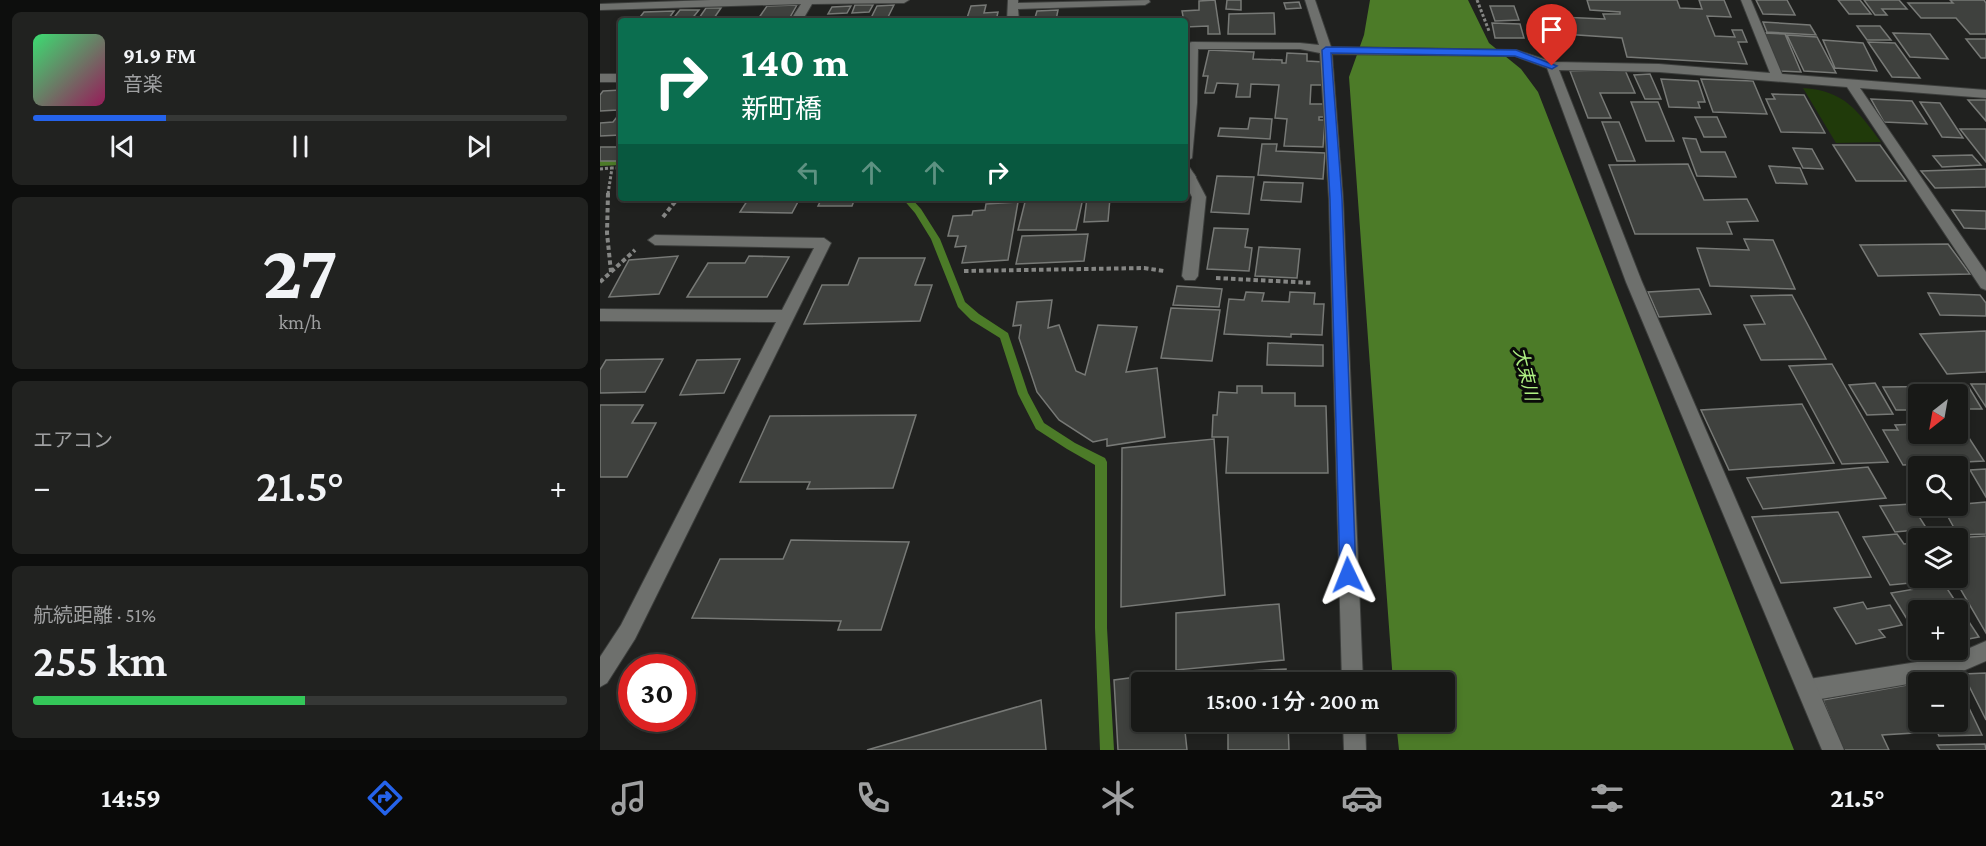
<!DOCTYPE html>
<html lang="ja">
<head>
<meta charset="utf-8">
<style>
  body { margin:0; font-family:"Crimson Pro","Noto Sans JP",serif; background:#212220; color:#f1f3f6; height:100vh; display:flex; flex-direction:column; font-size:22px; white-space:nowrap }
  * { box-sizing:border-box; margin:0 }
  p { font-size:20px; color:#9fa0a1 }
  .icon { flex:none; width:33px; height:33px; fill:none; stroke:currentColor; stroke-width:2; stroke-linecap:round; stroke-linejoin:round }
  .map { position:relative; flex:1; overflow:hidden }
  .side { display:flex; flex-direction:column; gap:12px; padding:12px; background:#0d0e0d; width:600px }
  .side>* { flex:none }
  .banner { position:absolute; left:18px; top:18px; width:570px; height:183px; border-radius:6px; box-shadow:0 3px 9px #0003,0 0 0 2px #363836; background:#0b6e4f; color:#fff; overflow:hidden }
  .needle { width:39px; rotate:211deg }
  .controls { position:absolute; left:1308px; top:384px; display:grid; gap:12px }
  .controls a { display:grid; place-items:center; width:60px; height:60px; border-radius:6px; background:#181917; box-shadow:0 3px 9px #0003,0 0 0 2px #363836; font-size:30px }
  .speed { position:absolute; left:18px; top:654px; display:flex; gap:12px; font-size:30px; font-weight:700; text-align:center }
  .speed>* { display:grid; place-content:center; width:78px; height:78px; border-radius:50%; background:#181917; box-shadow:0 3px 9px #0003,0 0 0 2px #363836; line-height:1 }
  .speed .limit { border:9px solid #d22; background:#fff; color:#111 }
  .pin { position:absolute; display:grid; place-items:center; width:51px; height:51px; color:#fff; margin:-62px -26px; border-radius:50% 50% 50% 0; rotate:-45deg; box-shadow:0 0 6px #0007 }
  .pin .icon { rotate:45deg }
  .me { position:absolute; width:66px; margin:-33px; rotate:358deg; stroke-linejoin:round; filter:drop-shadow(0 0 4px #0008) }
  .turn { display:flex; align-items:center; gap:21px; height:126px; padding:0 24px; font-size:27px }
  .turn .icon { width:78px; height:78px; stroke-width:2.5 }
  .turn b { display:block; font-size:42px; line-height:51px }
  .lanes { display:flex; align-items:center; height:57px; padding:0 24px; background:#0003; justify-content:center; gap:30px; direction:ltr }
  .lanes .off { opacity:.35 }
  .big { font-size:45px; font-weight:600; line-height:1.1 }
  .side .card { flex:1; display:flex; flex-direction:column; justify-content:center; gap:9px; min-width:0; padding:0 21px; border-radius:9px; background:#212220 }
  .side .dial { align-items:center; gap:0 }
  .dial b { font-size:78px; line-height:1 }
  .song { display:flex; align-items:center; gap:18px }
  .cover { width:72px; height:72px; border-radius:9px; background:linear-gradient(135deg,hsl(140 70% 55%),hsl(330 70% 35%)) }
  .played { height:6px; border-radius:3px; background:linear-gradient(90deg,#2563eb 25%,#363836 25%) }
  .keys { display:flex; justify-content:space-around; direction:ltr }
  .heat { display:flex; justify-content:space-between; align-items:center; font-size:33px; direction:ltr }
  .charge { height:9px; border-radius:4px; background:linear-gradient(90deg,#34c759 51%,#363836 0) }
  .trip { position:absolute; left:531px; top:672px; width:324px; height:60px; border-radius:6px; background:#181917; box-shadow:0 3px 9px #0003,0 0 0 2px #363836; font-weight:600; line-height:60px; text-align:center }
  .tab-bar { display:flex; height:96px; justify-content:space-around; align-items:center; background:#0a0a09; color:#9fa0a1 }
  .tab-bar .icon { width:42px; height:42px }
  .tab-bar .selected { color:#2563eb }
  .tab-bar b { font-size:27px; color:#f1f3f6 }
  main { display:flex; flex:1; min-height:0 }
  .map>svg:first-child { display:block }
  .green { fill:#203a0a }
  .water { fill:#4c7b28 }
  .lines { fill:none; stroke-linecap:round; stroke-linejoin:round }
  .stream { fill:#4c7b28; fill-rule:evenodd }
  .building { fill:#3f413e; stroke:#777976; stroke-width:1.5 }
  .service-casing { stroke:#3c3e3c; stroke-width:2 }
  .minor-casing { stroke:#3c3e3c; stroke-width:2 }
  .path-far1 { stroke:#858684; stroke-width:3; stroke-dasharray:3 2; stroke-linecap:butt }
  .path { stroke:#858684; stroke-width:4; stroke-dasharray:4.5 3; stroke-linecap:butt }
  .service { fill:#6e706d; fill-rule:evenodd }
  .minor { fill:#6e706d; fill-rule:evenodd }
  .route { fill:#2563eb; stroke:#184099; stroke-width:1.5 }
  .labels { text-anchor:middle; stroke-width:6; stroke-linejoin:round; paint-order:stroke }
  .water-label { font-size:18px; font-style:italic; fill:#aff183; stroke:#0a0b09 }
</style>
</head>
<body>
<main>
<section class="side">
<div class="card">
<div class="song"><i class="cover"></i><div><b>91.9 FM</b><p>音楽</p></div></div>
<div class="played"></div>
<div class="keys"><svg class="icon" aria-label="previous" viewBox="0 0 24 24"><path d="M18 5L8 12l10 7zM5 5v14"/></svg><svg class="icon" aria-label="pause" viewBox="0 0 24 24"><path d="M8 5v14M16 5v14"/></svg><svg class="icon" aria-label="next" viewBox="0 0 24 24"><path d="M6 5l10 7-10 7zM19 5v14"/></svg></div>
</div>
<div class="card dial"><b>27</b><p>km/h</p></div>
<div class="card"><p>エアコン</p>
<div class="heat"><a>−</a><b class="big">21.5°</b><a>+</a></div>
</div>
<div class="card"><p>航続距離 · 51%</p><b class="big">255 km</b><div class="charge"></div></div>
</section>
<div class="map">
<svg width="1386" height="750" viewBox="0 0 1386 750">
  <rect width="100%" height="100%" fill="#20211f"/>
  <!-- green -->
  <path class="green" d="M1203,88c42,3 54,22 78,54l-45,1z"/>
  <!-- water -->
  <path class="water" d="M770,0h98l21,43 32,26 17,23 256,658h-395l-3,-28h48v-40h-51l-44,-605 15,-42z"/>
  <g class="lines">
    <!-- stream -->
    <path class="stream" d="M21,159v6l-21,1v-6z
      M302,198h9l10,11 19,30 25,63 14,12 29,19 20,60 16,30 31,20 30,15 2,4v166l7,122h-14l-5,-122v-163l-28,-16 -31,-20 -18,-35 -18,-56 -29,-18 -13,-13 -27,-68 -16,-26z"/>
  </g>
  <!-- building -->
  <path class="building" d="M615,0l5,34h-12v-8l-23,1 -3,-16 17,-1v-9z
    M627,0h14v10l-15,-1z
    M987,0h90l3,8 22,1 -3,-9h25l7,17 -24,-1 8,20 20,1 -3,-7h10l5,12h-9l9,22 -120,-7 -5,-19 -59,-4 -3,-17 45,2 -2,-5h17v-2l-30,-2z
    M1156,0h31l8,15 -32,-1z
    M1238,0h22l11,14h-22z
    M1264,0h35l8,9h-25l5,6h-12z
    M1350,0h34l2,3v31h-16l-14,-16h-35l-13,-15h45z
    M699,2l2,6 -15,1 -2,-6z
    M197,5l-8,14h-31l9,-13z
    M255,5h18l-4,7 -17,1z
    M294,5l-7,14 -17,1 7,-14z
    M386,5l-2,8 14,-1 -2,9h-30l5,-15z
    M251,6l-4,7 -19,1 4,-7z
    M890,6h24l5,14 -24,1z
    M106,8h15l-9,13h-15z
    M80,10h19l-9,11h-19z
    M458,10l-2,10 -22,1 3,-10z
    M74,11l-7,10h-30l7,-9z
    M674,13l1,21h-47l1,-20z
    M1163,22l47,3 6,10 -49,-3z
    M892,23l28,1 4,14h-29z
    M1257,26h23l11,14h-24z
    M1164,33l21,1 16,38 -21,-1z
    M1293,33l37,1 18,25 -38,-2z
    M1187,35l30,2 19,36 -32,-2z
    M1366,39h20v19h-5z
    M1223,40l40,3 14,28 -42,-3z
    M1268,42l27,1 25,35 -28,-1z
    M609,50l45,2 -1,7 29,1v3h4l1,-10 20,1v7l17,1 -1,23h-12l-1,19h15v13h-6v3h6l-2,27 -39,-1 3,-27 -12,-1 4,-33 -28,-1 -1,13h-14l2,-13 -21,-1 -3,10h-9l3,-17h-5z
    M1025,70l10,23h-35l11,25h-23l-18,-47z
    M1050,74l11,25h-16l-11,-24z
    M1061,79l37,2 7,21h-7l2,6 -31,-1z
    M1101,79l52,2 14,33 -54,-2z
    M21,90v16l-3,4 -18,1v-16l3,-4z
    M1172,94l32,1 21,38 -44,-1 -15,-33h9z
    M1271,99l41,2 15,23 -43,-2z
    M1368,100h18v21z
    M1031,102h27l16,39h-28z
    M1320,102l20,1 23,35 -21,-1z
    M21,112v23l-21,1v-13l13,-1z
    M1095,117h22l9,20h-22z
    M650,118l22,1 -2,20 -52,-3 2,-8 28,1z
    M1002,122h17l16,39h-18z
    M1360,129h26v33z
    M1083,138l13,1 5,13h24l11,25 -39,-1z
    M662,144h15l-1,7 49,2 -2,26 -65,-4z
    M1233,145h47l26,36h-50z
    M0,147h21v14h-21z
    M1193,148l19,1 11,20 -20,-1z
    M1372,155l9,10 -39,2 -9,-11z
    M1088,164l16,36 43,-1 11,22 -31,1 5,12h-97l-26,-69z
    M1169,166l31,2 7,16 -31,-1z
    M1386,169v18l-51,1 -14,-17z
    M617,176l37,1 -5,37 -38,-2z
    M664,182l39,1 -2,19 -40,-2z
    M149,198h51l-8,15 -52,-1z
    M222,198h33l-3,8h-34z
    M446,198h37l-7,32h-58l7,-28 21,-1z
    M487,198h23l-2,23 -24,1z
    M418,202l-10,58 -46,3 4,-17 -11,1 3,-11h-10l5,-20 19,-1 1,-4 12,-1 1,-6z
    M1352,210l34,1v18l-22,-1z
    M614,228l34,1 -3,18 7,1 -3,23 -42,-2z
    M488,234l-4,27 -68,3 6,-28z
    M1144,239l29,1 22,49 -85,-3 -13,-38 52,2z
    M1348,244l22,30 -92,2 -18,-31z
    M659,247l41,2 -3,29 -42,-2z
    M78,256l-19,38 -50,3 20,-37z
    M149,256l40,1 -22,40h-80l21,-34h37z
    M259,258h66l-10,27h17l-12,36 -116,3 18,-39h26z
    M577,286l45,3 -3,18 -46,-2z
    M1099,289l12,25 -52,3 -11,-25z
    M646,292l18,1 -2,8 27,1 1,-10 25,1 -1,11h10l-2,31 -31,-1v3l-67,-3 5,-35 15,1z
    M1328,293l52,2 6,8v13l-46,-1z
    M1192,295l34,64 -65,1 -17,-35 21,-1 -14,-28z
    M452,300l-4,28 11,-3 17,46 9,4 13,-50 39,2 -11,45 31,-4 8,69 -58,9v-7l-14,3 -34,-22 -22,-28 -18,-54 2,-13 -8,1 4,-24z
    M571,308l49,2 -8,51 -51,-3z
    M1386,331v41l-39,2 -27,-40z
    M668,343l55,2v21l-56,-1z
    M63,359l-18,33 -45,1v-23l6,-10z
    M140,359l-16,34 -44,2 17,-35z
    M1232,364l56,98 -46,2 -53,-98z
    M1275,383l18,31 -26,1 -18,-30z
    M1371,384h15v23z
    M637,386h25v7h33v13h31l2,67h-102l2,-36h-16l1,-22h4l2,-23 18,1z
    M1368,386l14,23h-24v-15h-40v16h-22l-13,-23z
    M1202,404l32,59 -105,7 -28,-60z
    M0,405h43l-11,18h24l-29,54h-27z
    M316,415l-23,73 -86,1 3,-7h-70l30,-66z
    M1358,421l26,40 -81,4 -20,-35h15l-3,-5 23,-1v10h40z
    M614,439l11,156 -104,12 1,-159z
    M1268,467l18,31 -123,11 -16,-31z
    M1386,469v28l-16,-27z
    M1386,502v32l-28,1 -16,-29z
    M1311,504l16,25 -32,3 -15,-26z
    M1238,512l33,65 -90,6 -29,-66z
    M1297,534l7,10 14,-1v35h21l1,2 -50,5 -27,-48z
    M1386,536v97l-32,-55h4v-28h4l-4,-12h-3z
    M191,540l118,2 -28,88h-43l3,-9 -149,-3 28,-59h63z
    M1344,584l35,53 -21,4v-31h-40v27l-27,-44z
    M1263,602l4,7 23,-4 12,20 -23,5 6,7 -29,7 -22,-36z
    M679,604l5,56 -108,10v-57z
    M686,669v13h-58v-10z
    M1386,673v47l-23,-46z
    M579,675l1,7h-38v40h42l3,28h-69l-4,-70 22,-3v6z
    M1307,685l11,23v14h7l5,10 -48,3 7,15h-46l-20,-50z
    M1358,685l24,50 -43,1 -6,-14h25z
    M441,700l5,50h-179z
    M628,722h60l1,28h-61z
    M1385,744l1,6h-46l-3,-5z"/>
  <g class="lines">
    <!-- service casing -->
    <g class="service-casing">
      <path id="service" d="M111,0h198l-5,3 -92,1 -10,17h-12l11,-17 -201,6v-6z
        M589,172l5,2 12,23 -8,79 -3,4h-10l-3,-4 10,-79 -7,-14v-9z
        M1386,641v20l-37,16 -140,24 -8,-3 -3,-8 3,-8 8,-3 140,-22z"/>
    </g>
    <!-- minor casing -->
    <g class="minor-casing">
      <path id="minor" d="M408,0h10v3l131,-3 1,2 -5,3 -127,4 1,12h-12z
        M705,0h10l16,47 185,3 37,12 106,2 111,9 -29,-73h10l31,74 204,16v8l-126,-10 126,184v18l-5,-2 -134,-201 -188,-15 -100,-2 83,212 202,468h-22l-196,-468 -79,-214 -32,-12 -183,-2 11,145 20,483h-21l-13,-483 -9,-146 -20,-4h-102l-1,54 -5,55 -7,4v-118l7,-2 108,1 19,2z
        M0,74h21v8h-21z
        M585,167l5,1 6,9 -2,3 -9,3z
        M55,235l169,3 7,5 -196,396 -28,44 -7,4v-30l21,-32 155,-303 -176,-1v-12l182,1 32,-62 -159,-3 -7,-5z
        M743,722h22l1,28h-22z"/>
    </g>
    <!-- path-far1 -->
    <path class="path-far1" d="M877,0l12,31
      M0,169l12,-1
      M8,194l4,-26h9"/>
    <!-- path -->
    <path class="path" d="M8,193l-1,40 4,39
      M63,217l15,-19
      M364,271l180,-3 20,3
      M616,278l97,5
      M0,282l35,-32"/>
    <!-- service -->
    <use href="#service" class="service"/>
    <!-- minor -->
    <use href="#minor" class="minor"/>
  </g>
  <!-- route -->
  <path class="route" d="M726,47l190,3 41,16 -5,3 -37,-13 -184,-3 11,146 14,376 -2,5 -6,3 -6,-3 -2,-5 -10,-376 -8,-149z"/>
  <g class="labels">
    <!-- water labels -->
    <g class="water-label">
      <text transform="translate(926 374) rotate(76)" y="6">大束川</text>
    </g>
  </g>
</svg>
<div class="controls">
<a><svg class="needle" viewBox="-14 -14 28 28"><path d="M0-13l5 13h-10z" fill="#e53935"/><path d="M0 13l5-13h-10z" fill="#9fa0a1"/></svg></a>
<a><svg class="icon" aria-label="search" viewBox="0 0 24 24"><circle cx="10" cy="10" r="6"/><path d="M15 15l6 6"/></svg></a>
<a><svg class="icon" aria-label="layers" viewBox="0 0 24 24"><path d="M12 4l9 5-9 5-9-5zM3 14l9 5 9-5"/></svg></a>
<a>+</a>
<a>−</a>
</div>
<div class="speed"><div class="limit">30</div></div>
<div class="pin" style="left:952px;top:66px;background:#d93025"><svg class="icon" aria-label="arrive" viewBox="0 0 24 24"><path d="M6 21V4h12l-3 4 3 4H6"/></svg></div>
<svg class="me" style="left:748px;top:575px" viewBox="-20 -20 40 40"><path d="M0-17L14 15 0 8-14 15z" fill="#2563eb" stroke="#fff" stroke-width="4"/></svg>
<div class="trip">15:00 · 1 分 · 200 m</div>
<div class="banner">
<div class="turn"><svg class="icon" aria-label="right" viewBox="0 0 24 24"><path d="M7 20v-9h11M14 6l5 5-5 5"/></svg><div><b>140 m</b>新町橋</div></div>
<div class="lanes"><svg class="icon off" aria-label="left" viewBox="0 0 24 24"><path d="M17 20v-9H6M10 6l-5 5 5 5"/></svg><svg class="icon off" aria-label="ahead" viewBox="0 0 24 24"><path d="M12 20V5M6 11l6-6 6 6"/></svg><svg class="icon off" aria-label="ahead" viewBox="0 0 24 24"><path d="M12 20V5M6 11l6-6 6 6"/></svg><svg class="icon" aria-label="right" viewBox="0 0 24 24"><path d="M7 20v-9h11M14 6l5 5-5 5"/></svg></div>
</div>
</div>
</main>
<nav class="tab-bar">
<b>14:59</b>
<svg class="icon selected" aria-label="directions" viewBox="0 0 24 24"><path d="M12 3l9 9-9 9-9-9zM9 14v-3h6M13 9l2 2-2 2"/></svg>
<svg class="icon" aria-label="music" viewBox="0 0 24 24"><path d="M9 18V5l10-2v13"/><circle cx="6" cy="18" r="3"/><circle cx="16" cy="16" r="3"/></svg>
<svg class="icon" aria-label="phone" viewBox="0 0 24 24"><path d="M5 4h4l2 5-3 2q2 4 5 5l2-3 5 2v4C11 20 4 13 5 4z"/></svg>
<svg class="icon" aria-label="climate" viewBox="0 0 24 24"><path d="M12 3v18M4 7l16 10M4 17L20 7"/></svg>
<svg class="icon" aria-label="car" viewBox="0 0 24 24"><path d="M5 17H2v-5l4-1 3-4h7l3 4 3 1v5h-3M9 17h6M6 11h13"/><circle cx="7" cy="17" r="2"/><circle cx="17" cy="17" r="2"/></svg>
<svg class="icon" aria-label="filters" viewBox="0 0 24 24"><path d="M4 7h16M4 17h16"/><circle cx="9" cy="7" r="2"/><circle cx="15" cy="17" r="2"/></svg>
<b>21.5°</b>
</nav>
</body>
</html>
